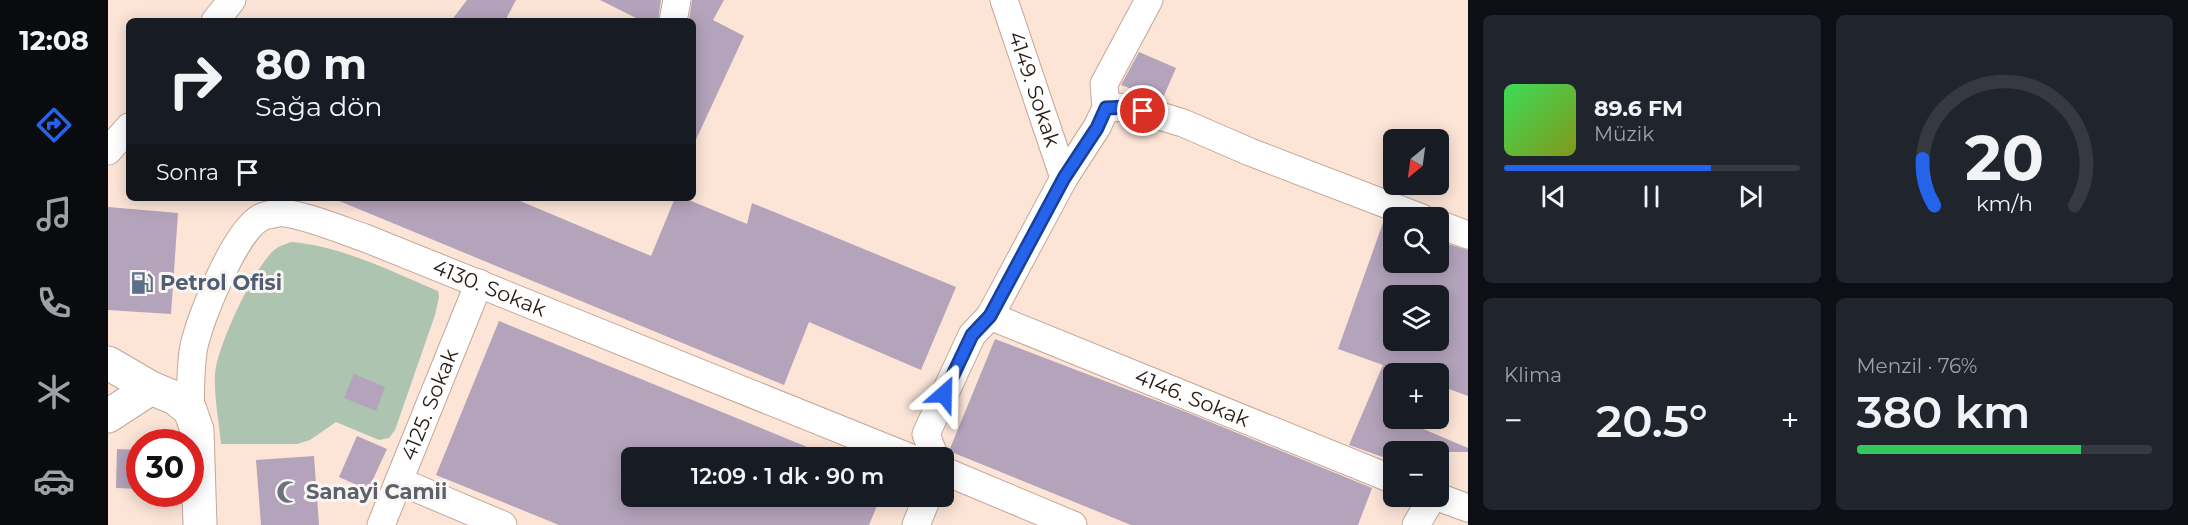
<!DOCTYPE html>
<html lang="tr">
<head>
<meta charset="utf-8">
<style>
  body { margin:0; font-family:Montserrat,sans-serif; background:#20242c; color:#f1f3f6; height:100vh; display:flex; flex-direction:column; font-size:22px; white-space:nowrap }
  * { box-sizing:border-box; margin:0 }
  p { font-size:20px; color:#9ea1a6 }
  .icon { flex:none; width:33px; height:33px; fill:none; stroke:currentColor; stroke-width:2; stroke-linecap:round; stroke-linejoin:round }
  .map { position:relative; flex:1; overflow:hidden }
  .details { display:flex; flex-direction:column; gap:15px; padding:15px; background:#0d0f14; width:720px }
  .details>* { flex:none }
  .guide { position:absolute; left:18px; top:18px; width:570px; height:183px; border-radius:9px; box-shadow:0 3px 15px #0003; background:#171b24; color:#f1f3f6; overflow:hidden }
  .needle { width:39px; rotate:209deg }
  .buttons { position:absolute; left:1275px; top:129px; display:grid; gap:12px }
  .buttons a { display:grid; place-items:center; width:66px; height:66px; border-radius:9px; background:#171b24; box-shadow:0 3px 15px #0003; font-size:30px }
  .speed { position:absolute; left:18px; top:429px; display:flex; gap:12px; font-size:30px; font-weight:700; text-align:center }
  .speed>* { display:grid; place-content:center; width:78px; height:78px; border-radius:50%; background:#171b24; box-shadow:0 3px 15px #0003; line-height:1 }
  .speed .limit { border:9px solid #d22; background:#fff; color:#111 }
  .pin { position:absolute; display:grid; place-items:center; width:51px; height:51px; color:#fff; margin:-26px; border:3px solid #fff; border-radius:50%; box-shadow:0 2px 6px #0007 }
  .me { position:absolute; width:66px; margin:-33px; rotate:25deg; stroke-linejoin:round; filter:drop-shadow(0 0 4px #0008) }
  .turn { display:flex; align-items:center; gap:21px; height:126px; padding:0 30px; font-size:27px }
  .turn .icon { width:78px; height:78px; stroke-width:2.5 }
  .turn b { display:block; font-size:42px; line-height:51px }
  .then { display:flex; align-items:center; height:57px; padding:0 30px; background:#0003; gap:12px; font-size:22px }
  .big { font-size:45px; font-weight:600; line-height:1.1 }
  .details .tile { flex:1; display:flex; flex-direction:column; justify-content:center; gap:9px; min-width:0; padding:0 21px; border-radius:9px; background:#20242c }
  .details .dial { align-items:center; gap:0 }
  .dial svg { height:156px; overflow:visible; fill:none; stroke:#363941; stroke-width:7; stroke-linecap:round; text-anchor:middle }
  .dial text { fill:#f1f3f6; stroke:none }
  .song { display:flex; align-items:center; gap:18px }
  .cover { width:72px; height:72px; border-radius:9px; background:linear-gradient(135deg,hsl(130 70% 55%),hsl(70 70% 35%)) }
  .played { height:6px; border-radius:3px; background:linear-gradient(90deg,#2563eb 70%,#363941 70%) }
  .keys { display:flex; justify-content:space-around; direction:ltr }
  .heat { display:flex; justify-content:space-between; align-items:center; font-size:33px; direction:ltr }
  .charge { height:9px; border-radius:4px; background:linear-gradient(90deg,#34c759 76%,#363941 0) }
  .details .tiles { flex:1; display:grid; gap:15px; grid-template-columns:repeat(2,1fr) }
  .trip { position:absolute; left:513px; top:447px; width:333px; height:60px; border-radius:9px; background:#171b24; box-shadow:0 3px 15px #0003; font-weight:600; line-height:60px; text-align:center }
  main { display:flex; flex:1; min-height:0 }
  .dock { display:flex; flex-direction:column; width:108px; justify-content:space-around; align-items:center; background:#090b0e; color:#9ea1a6 }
  .dock .icon { width:42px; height:42px }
  .dock .current { color:#2563eb }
  .dock b { font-size:27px; color:#f1f3f6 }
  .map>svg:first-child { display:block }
  .green { fill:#adc4b1 }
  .building { fill:#b3a3bb; fill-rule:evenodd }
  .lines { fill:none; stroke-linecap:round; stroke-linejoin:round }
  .street-casing { stroke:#c3a798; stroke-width:29 }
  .secondary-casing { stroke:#c3a798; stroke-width:35 }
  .street { stroke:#fff; stroke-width:27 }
  .secondary { stroke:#fff; stroke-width:33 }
  .route-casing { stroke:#184099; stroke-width:15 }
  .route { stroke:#2563eb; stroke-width:10 }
  .labels { text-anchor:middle; stroke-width:6; stroke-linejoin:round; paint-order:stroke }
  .street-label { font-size:21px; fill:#281e18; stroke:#fbf5f2 }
  .service-label { font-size:21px; font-weight:bold; fill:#4e5e75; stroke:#fbf5f2; text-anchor:start }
  .worship-label { font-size:21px; font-weight:bold; fill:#5b616d; stroke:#fbf5f2; text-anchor:start }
</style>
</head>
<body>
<main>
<nav class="dock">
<b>12:08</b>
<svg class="icon current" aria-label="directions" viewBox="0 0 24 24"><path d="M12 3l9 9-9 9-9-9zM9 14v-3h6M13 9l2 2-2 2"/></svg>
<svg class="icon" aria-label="music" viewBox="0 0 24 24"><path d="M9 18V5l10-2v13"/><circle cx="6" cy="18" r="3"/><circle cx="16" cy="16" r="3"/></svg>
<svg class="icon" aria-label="phone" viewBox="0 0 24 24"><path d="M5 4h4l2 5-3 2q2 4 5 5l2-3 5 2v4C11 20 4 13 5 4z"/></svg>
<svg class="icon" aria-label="climate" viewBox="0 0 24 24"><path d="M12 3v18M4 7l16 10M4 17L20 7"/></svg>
<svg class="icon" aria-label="car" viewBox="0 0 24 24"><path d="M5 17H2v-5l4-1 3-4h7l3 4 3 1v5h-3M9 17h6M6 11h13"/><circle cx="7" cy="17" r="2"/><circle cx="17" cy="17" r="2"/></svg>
</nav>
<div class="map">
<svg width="1360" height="525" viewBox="0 0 1360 525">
  <rect width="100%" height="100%" fill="#fce4d7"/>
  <!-- green -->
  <path class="green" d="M183,242c51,4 99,29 147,49l1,6 -4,18 -40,115 -6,8 -10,2 -43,-18 -26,18 -13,4h-76c-2,-23 -7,-46 -6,-69 1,-27 39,-107 59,-125 5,-4 12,-6 17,-8z"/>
  <!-- building -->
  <path class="building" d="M359,0h49l-11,21h-54z
    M492,0h61l-3,21h-16z
    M584,0h32l-11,20 31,16 -51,110v-125h-4z
    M1031,52l37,16 -14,32 -41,-15z
    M224,198h181l138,58 24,-58h9l63,26 5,-21 204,84 -35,83 -112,-48 -25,63z
    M0,207l70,6 -7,101 -63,-4z
    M1276,220l10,4v38h44v-21l30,9v146l-30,-11v-11h-44v44h31l-4,10 47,20v4h-74v9l-45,-16 34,-80 -45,-16zM1286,296h44v44h-44z
    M391,321l335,137h-202v38h249l-12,29h-310l-123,-50z
    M887,339l186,71 191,78 -14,37h-227l-182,-74z
    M246,374l31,13 -9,24 -32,-13z
    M249,436l30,13 -19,41 -29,-13z
    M9,449l23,1v39l-24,-1z
    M206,456l5,69h-58l-5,-65z"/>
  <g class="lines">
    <!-- street casing -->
    <g class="street-casing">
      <g id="street">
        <path id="s1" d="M896,0l60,178"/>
        <path d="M107,21l17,-21"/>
        <path d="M565,21l4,-21"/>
        <path d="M998,108l24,-1 53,16 67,29 172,66"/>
        <path d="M0,151l21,-24"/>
        <path d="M1330,224l30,11"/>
        <path id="s2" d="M882,316l404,164"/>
        <path id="s3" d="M82,410c1,-21 0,-44 4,-64 7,-29 40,-113 66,-128 4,-3 13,-4 18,-5 17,-2 69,19 87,25l546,220"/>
        <path d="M827,458l-9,-24 46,-99 18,-19 74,-138 33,-51 9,-19 -2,-24 45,-84"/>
        <path d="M836,471l129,54"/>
        <path d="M291,481l104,44"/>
        <path d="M1327,496l33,12"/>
        <path id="s4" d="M273,525l98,-242"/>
        <path d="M808,525l12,-29"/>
        <path d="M1308,525l17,-29"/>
      </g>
    </g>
    <!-- secondary casing -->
    <g class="secondary-casing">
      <path id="secondary" d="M0,363l43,25 24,10 15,12 7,20 3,95
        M0,416l43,-28"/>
    </g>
    <!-- street -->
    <use href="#street" class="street"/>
    <!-- secondary -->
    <use href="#secondary" class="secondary"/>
  </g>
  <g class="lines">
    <!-- route casing -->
    <g class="route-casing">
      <path id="route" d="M836,394l28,-59 18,-19 74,-138 33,-50 9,-20 24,-1 13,4"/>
    </g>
    <!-- route -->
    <use href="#route" class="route"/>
  </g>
  <!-- icons -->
  <defs>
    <g id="fuel-bare" transform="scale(1.8)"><path d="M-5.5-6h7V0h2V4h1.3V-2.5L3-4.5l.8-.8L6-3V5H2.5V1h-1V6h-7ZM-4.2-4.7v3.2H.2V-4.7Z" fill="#5c6f8a" stroke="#fbf5f2" stroke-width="2.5" paint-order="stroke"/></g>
    <g id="mosque-bare" transform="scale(1.8)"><path d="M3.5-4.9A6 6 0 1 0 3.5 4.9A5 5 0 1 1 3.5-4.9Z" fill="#6b7280" stroke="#fbf5f2" stroke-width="2.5" paint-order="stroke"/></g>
  </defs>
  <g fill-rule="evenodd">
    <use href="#fuel-bare" x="34" y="283"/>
    <use href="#mosque-bare" x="180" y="492"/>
  </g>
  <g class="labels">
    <!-- street labels -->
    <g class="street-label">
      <text dy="7" stroke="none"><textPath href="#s1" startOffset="94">4149. Sokak</textPath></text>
      <text dy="7" stroke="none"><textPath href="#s3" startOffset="454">4130. Sokak</textPath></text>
      <text dy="7" stroke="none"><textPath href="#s2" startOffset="218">4146. Sokak</textPath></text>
      <text dy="7" stroke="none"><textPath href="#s4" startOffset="130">4125. Sokak</textPath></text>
    </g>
    <!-- service labels -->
    <g class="service-label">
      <text x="52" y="290">Petrol Ofisi</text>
    </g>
    <!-- worship labels -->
    <g class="worship-label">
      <text x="198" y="499">Sanayi Camii</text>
    </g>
  </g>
</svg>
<div class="buttons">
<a><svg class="needle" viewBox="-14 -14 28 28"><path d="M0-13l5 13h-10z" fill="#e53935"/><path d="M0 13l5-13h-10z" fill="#9ea1a6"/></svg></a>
<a><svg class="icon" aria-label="search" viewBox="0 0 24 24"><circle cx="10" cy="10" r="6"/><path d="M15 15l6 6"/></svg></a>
<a><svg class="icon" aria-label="layers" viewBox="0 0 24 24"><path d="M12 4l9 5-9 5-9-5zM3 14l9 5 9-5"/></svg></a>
<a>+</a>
<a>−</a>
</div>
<div class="speed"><div class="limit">30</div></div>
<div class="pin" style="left:1035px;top:111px;background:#d93025"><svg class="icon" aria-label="arrive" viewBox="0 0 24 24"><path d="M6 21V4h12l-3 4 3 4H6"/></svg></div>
<svg class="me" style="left:836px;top:394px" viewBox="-20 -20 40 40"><path d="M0-17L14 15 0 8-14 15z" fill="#2563eb" stroke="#fff" stroke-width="4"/></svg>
<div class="trip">12:09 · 1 dk · 90 m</div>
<div class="guide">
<div class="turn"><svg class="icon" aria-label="right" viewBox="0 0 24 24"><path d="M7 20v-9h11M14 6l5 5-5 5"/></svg><div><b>80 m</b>Sağa dön</div></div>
<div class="then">Sonra<svg class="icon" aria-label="arrive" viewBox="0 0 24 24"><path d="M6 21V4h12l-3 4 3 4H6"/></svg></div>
</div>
</div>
<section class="details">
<div class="tiles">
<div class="tile">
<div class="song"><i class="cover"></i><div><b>89.6 FM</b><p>Müzik</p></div></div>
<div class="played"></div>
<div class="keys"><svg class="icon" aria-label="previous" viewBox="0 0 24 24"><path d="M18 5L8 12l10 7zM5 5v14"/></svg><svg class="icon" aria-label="pause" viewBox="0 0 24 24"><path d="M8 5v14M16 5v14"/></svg><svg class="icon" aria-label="next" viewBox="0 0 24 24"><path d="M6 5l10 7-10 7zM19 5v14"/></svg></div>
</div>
<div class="tile dial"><svg viewBox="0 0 100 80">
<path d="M14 69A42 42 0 1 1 86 69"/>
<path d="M14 69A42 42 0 0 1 8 45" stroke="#2563eb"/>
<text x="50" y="56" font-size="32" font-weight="700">20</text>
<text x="50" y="72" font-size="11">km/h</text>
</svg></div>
<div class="tile"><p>Klima</p>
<div class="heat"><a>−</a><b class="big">20.5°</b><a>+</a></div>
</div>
<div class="tile"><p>Menzil · 76%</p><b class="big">380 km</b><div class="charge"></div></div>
</div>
</section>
</main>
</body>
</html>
